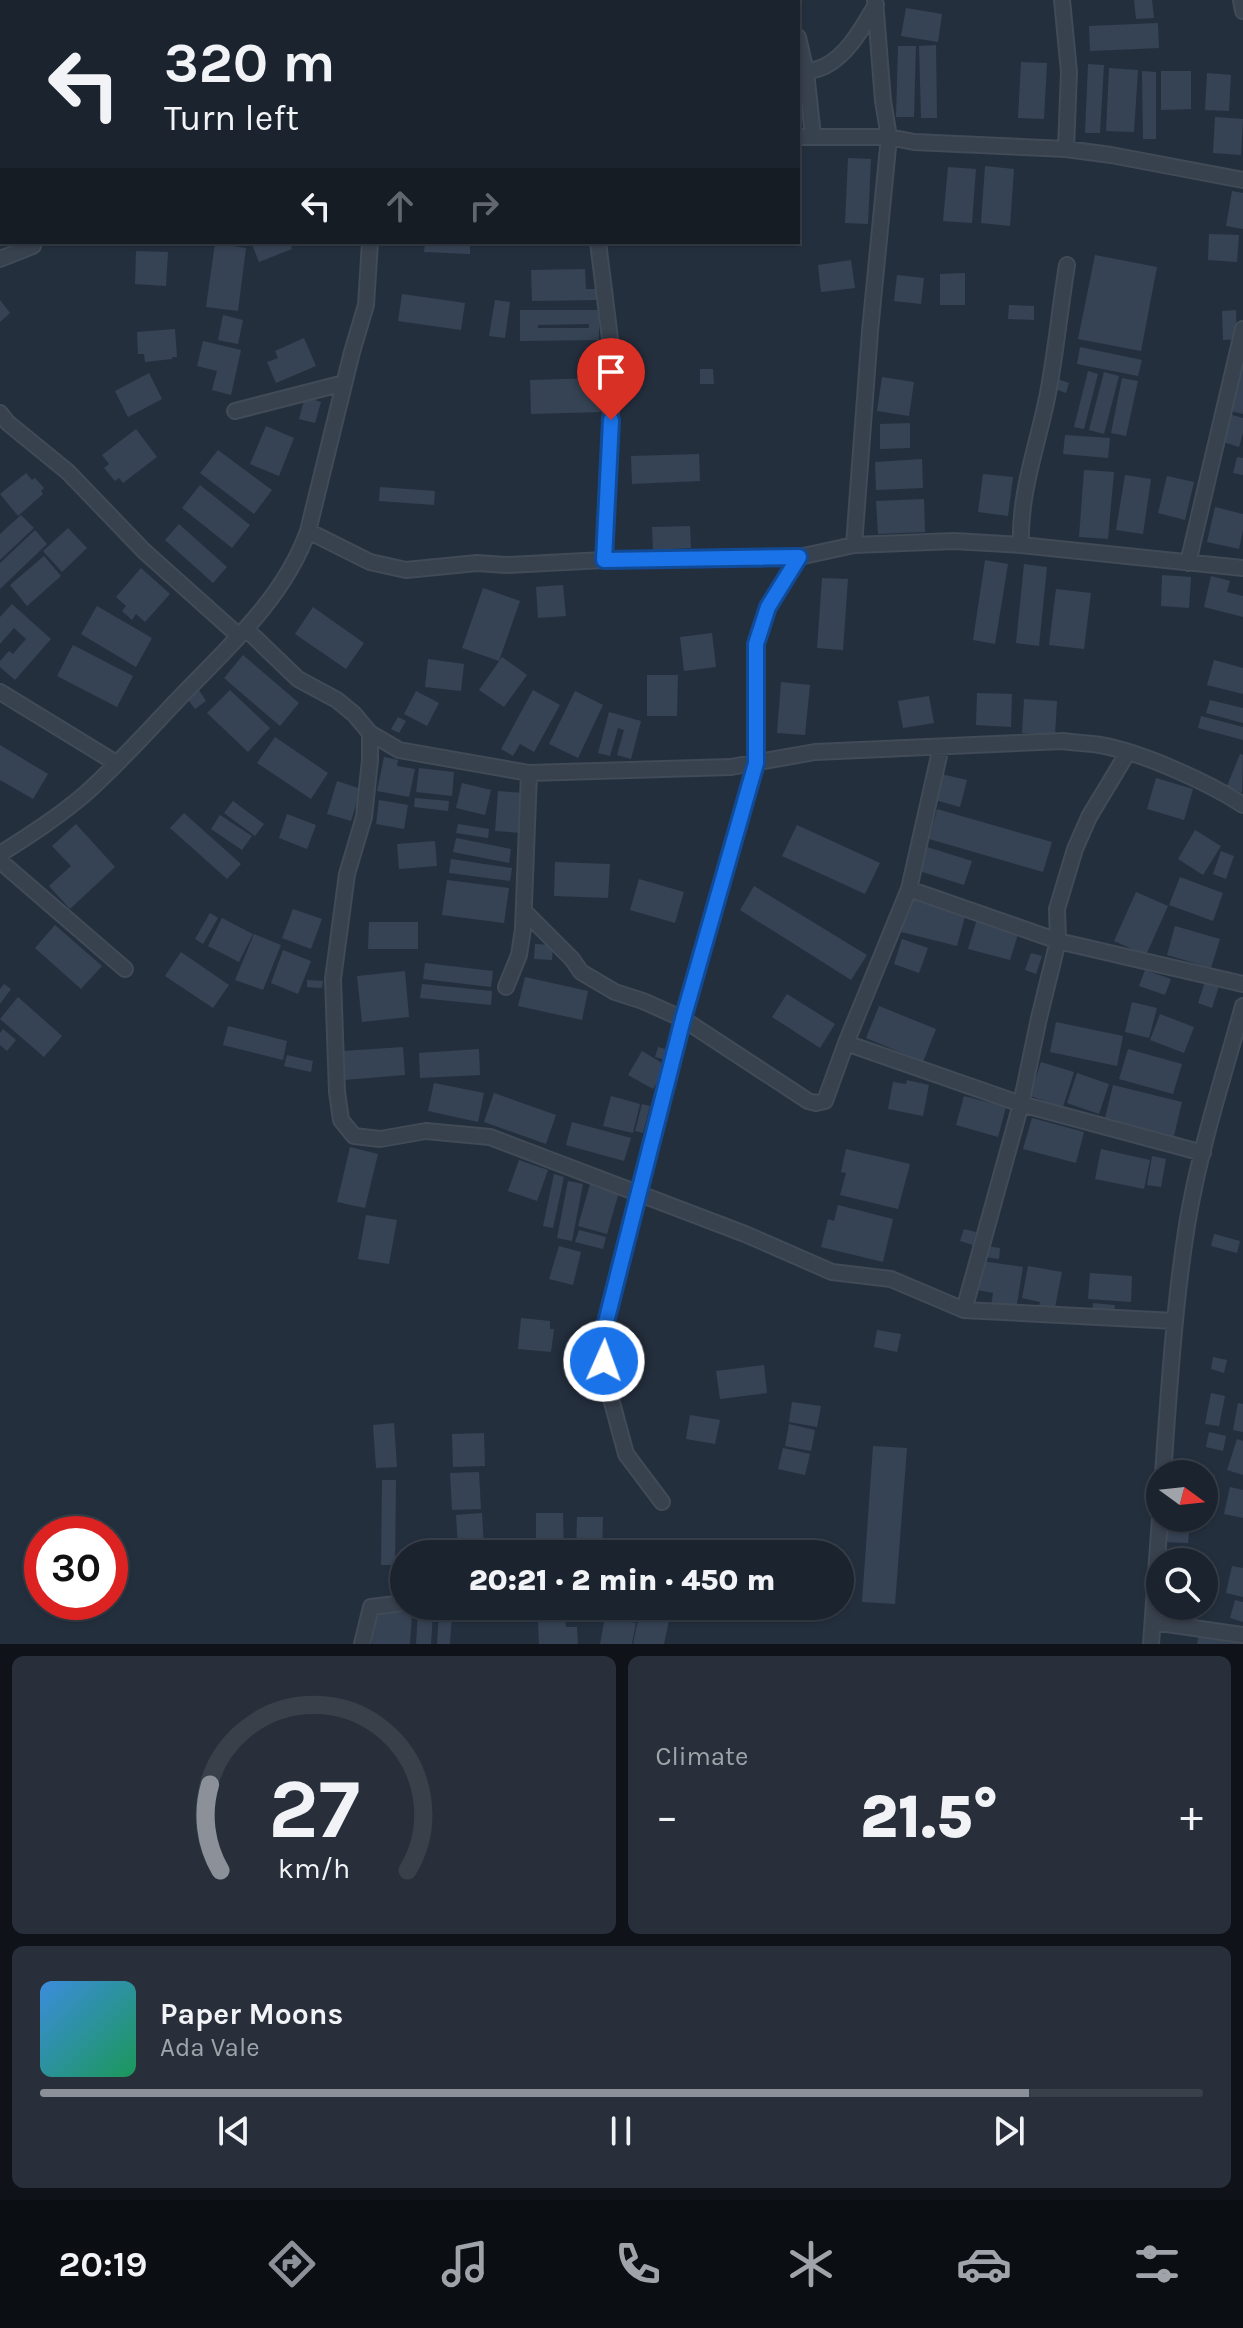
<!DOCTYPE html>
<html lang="en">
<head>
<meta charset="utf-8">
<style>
  body { margin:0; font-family:Karla,sans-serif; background:#282f3a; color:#f1f3f6; height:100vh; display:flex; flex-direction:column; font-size:30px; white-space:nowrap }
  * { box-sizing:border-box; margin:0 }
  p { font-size:26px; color:#a0a4aa }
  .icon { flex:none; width:44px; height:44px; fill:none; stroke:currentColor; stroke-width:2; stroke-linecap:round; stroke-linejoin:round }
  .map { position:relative; height:1644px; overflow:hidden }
  .side { display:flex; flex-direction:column; gap:12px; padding:12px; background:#0f1319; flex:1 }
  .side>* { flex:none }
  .guide { position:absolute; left:0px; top:0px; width:800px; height:244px; box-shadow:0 2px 6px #0004,0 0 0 2px #39404a; background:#1b232e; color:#f1f3f6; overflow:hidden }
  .needle { width:52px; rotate:105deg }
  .tools { position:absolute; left:1146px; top:1460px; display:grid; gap:16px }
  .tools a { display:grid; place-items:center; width:72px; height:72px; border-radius:50%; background:#1b232e; box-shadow:0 2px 6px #0004,0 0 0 2px #39404a; font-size:40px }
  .speed { position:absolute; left:24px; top:1516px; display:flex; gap:16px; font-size:40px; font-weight:700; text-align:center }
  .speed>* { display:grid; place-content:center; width:104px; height:104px; border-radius:50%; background:#1b232e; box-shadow:0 2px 6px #0004,0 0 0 2px #39404a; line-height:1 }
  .speed .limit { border:12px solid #d22; background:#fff; color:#111 }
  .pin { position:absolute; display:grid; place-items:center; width:68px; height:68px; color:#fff; margin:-82px -34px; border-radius:50% 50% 50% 0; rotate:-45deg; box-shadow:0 0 8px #0007 }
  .pin .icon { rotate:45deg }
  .me { position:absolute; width:88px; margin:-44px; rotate:2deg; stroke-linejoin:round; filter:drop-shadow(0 0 6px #0008) }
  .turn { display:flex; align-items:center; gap:28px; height:168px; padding:0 32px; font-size:36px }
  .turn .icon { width:104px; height:104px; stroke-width:2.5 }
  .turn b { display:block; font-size:56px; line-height:68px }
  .lanes { display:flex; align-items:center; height:76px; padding:0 32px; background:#0003; justify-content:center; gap:40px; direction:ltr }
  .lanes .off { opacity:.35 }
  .big { font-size:60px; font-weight:800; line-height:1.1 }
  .side .card { flex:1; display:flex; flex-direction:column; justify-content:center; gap:12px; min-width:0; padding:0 28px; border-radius:12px; background:#282f3a }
  .side .dial { align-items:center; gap:0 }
  .dial svg { height:208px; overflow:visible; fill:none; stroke:#39404a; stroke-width:7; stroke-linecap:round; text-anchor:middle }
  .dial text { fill:#f1f3f6; stroke:none }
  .song { display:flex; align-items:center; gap:24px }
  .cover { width:96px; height:96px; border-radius:12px; background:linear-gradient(135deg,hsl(210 70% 55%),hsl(150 70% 35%)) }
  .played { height:8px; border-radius:4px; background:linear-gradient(90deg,#8c9099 85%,#39404a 85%) }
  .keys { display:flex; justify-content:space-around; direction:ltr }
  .heat { display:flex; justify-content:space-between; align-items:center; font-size:44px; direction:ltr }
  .side .tiles { flex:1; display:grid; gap:12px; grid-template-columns:1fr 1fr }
  .card:last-child { grid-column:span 2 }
  .trip { position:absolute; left:390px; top:1540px; width:464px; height:80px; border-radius:40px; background:#1b232e; box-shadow:0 2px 6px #0004,0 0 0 2px #39404a; font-weight:800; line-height:80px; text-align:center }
  .menu { display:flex; height:128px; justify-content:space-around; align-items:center; background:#0b0e12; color:#a0a4aa }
  .menu .icon { width:56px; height:56px }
  .menu .on { color:#8c9099 }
  .menu b { font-size:36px; color:#f1f3f6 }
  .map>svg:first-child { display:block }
  .building { fill:#364354; fill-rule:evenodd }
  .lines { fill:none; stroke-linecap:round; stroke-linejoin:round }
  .minor-casing { stroke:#414a57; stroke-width:18 }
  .minor { stroke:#38414e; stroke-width:14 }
  .route-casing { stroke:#114b97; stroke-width:20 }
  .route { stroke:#1a73e8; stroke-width:14 }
</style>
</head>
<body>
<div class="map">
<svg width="1243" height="1644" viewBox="0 0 1243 1644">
  <rect width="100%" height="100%" fill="#242f3e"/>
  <!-- building -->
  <path class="building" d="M1134,0h18l2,18 -18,1z
    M906,8l36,6 -4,28 -37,-6z
    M1158,23l1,25 -69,3 -1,-25z
    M936,45l1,73h-16l-2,-72z
    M898,46h18l-2,71h-18z
    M1021,62l26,1 -3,56 -26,-1z
    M1088,64l16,1 -4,68h-15z
    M1109,68l29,2 -4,62 -28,-1z
    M1142,71l14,1v67h-13z
    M1161,71h30v38l-30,1z
    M1207,73l24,2 -2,36 -24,-1z
    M1215,117l28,2 -2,36 -28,-2z
    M848,158l23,1 -3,65 -23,-1z
    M985,166l29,3 -4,57 -29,-3z
    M948,167l28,2 -4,54 -29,-2z
    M1232,191l11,2v36l-17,-3z
    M1209,234l30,1 -2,27 -29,-2z
    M251,242h39l2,7 -33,13z
    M425,242h45v12l-46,-2z
    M215,243l31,5 -8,63 -32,-4z
    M136,251l32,1 -2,34 -31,-2z
    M1095,255l62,12 -16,84 -63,-12z
    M851,260l4,28 -34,4 -3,-27z
    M585,269l1,20h12v11l-66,1 -1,-31z
    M965,273v32h-25v-31z
    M897,275l27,3 -3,26 -27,-3z
    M402,294l63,9 -4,27 -63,-9z
    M0,300l10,13 -10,9z
    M495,300l15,2 -5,36 -16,-2z
    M1009,305l25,1v14l-26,-1z
    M520,310h79v30l-79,1zM589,324v4h-51v-3z
    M1236,310l1,29 -14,1 -1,-29z
    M223,315l20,5 -5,24 -20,-4z
    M175,329l2,28h-5v2l-27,3 -1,-8h-6l-1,-22z
    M304,338l12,28 -40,17 -9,-21 11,-4 -3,-7z
    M203,341l38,9 -10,45 -19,-5 5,-19 -20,-5z
    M1080,347l62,13 -4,16 -61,-12z
    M1240,365l3,1v48l-16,-4z
    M700,369h13l1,15h-14z
    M1088,371l10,3 -14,55 -10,-2z
    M1104,372l15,4 -15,58 -15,-4z
    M149,373l13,26 -34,18 -13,-26z
    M882,377l32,5 -5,34 -32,-5z
    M601,378l1,34 -71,2 -1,-34z
    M1122,378l16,3 -12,55 -15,-3z
    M1058,379l11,4 -3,10 -11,-4z
    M305,397l16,5 -6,21 -16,-4z
    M1229,414l14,4v15l-4,14 -19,-6z
    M910,423v25l-30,1v-25z
    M266,426l28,12 -15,38 -29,-12z
    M136,429l21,28 -34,26 -4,-5 -4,3 -11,-13 5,-4 -7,-9z
    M1065,435l45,3 -2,20 -45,-4z
    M218,450l54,40 -18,24 -54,-41z
    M699,454l1,27 -68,3 -1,-28z
    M1237,457l6,1v17l-10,-2z
    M922,459l1,29 -47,2 -1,-28z
    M1084,470l30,2 -6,67 -29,-2z
    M26,473l6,7 3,-2 9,10 -3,3 2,3 -25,22 -18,-22z
    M983,474l30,3 -5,39 -30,-4z
    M1125,475l26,4 -8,55 -27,-4z
    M1167,476l27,6 -9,38 -27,-7z
    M200,485l50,40 -18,23 -50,-40z
    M380,487l55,4 -1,14 -55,-4z
    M924,499l1,33 -47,2 -2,-33z
    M1215,507l28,7v16l-4,19 -32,-7z
    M21,515l13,13 -34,32v-26z
    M179,524l48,43 -14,16 -48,-43z
    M690,526l1,22 -38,2 -1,-23z
    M68,528l19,20 -25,24 -19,-21z
    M35,530l12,14 -47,45v-26z
    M44,556l17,20 -34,30 -17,-21z
    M985,560l23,4 -13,80 -22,-4z
    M1024,564l23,3 -8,79 -23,-3z
    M141,568l29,26 -25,28 -9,-8 -4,6 -10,-9 4,-5 -10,-9z
    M1162,575l29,2 -2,31 -28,-2z
    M1211,576l19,5 -3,11 16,4v21l-39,-10z
    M822,578l26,1 -5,71 -26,-2z
    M563,585l3,31 -28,2 -2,-31z
    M483,588l37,13 -21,60 -37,-13z
    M1056,589l35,4 -7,56 -35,-4z
    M12,604l39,35 -36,41 -15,-13v-6l9,-10 4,3 13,-15 -12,-11 -14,16v-27z
    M97,606l55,32 -16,29 -55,-33z
    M313,607l51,36 -18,26 -51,-35z
    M712,633l4,34 -32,4 -4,-34z
    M73,645l60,31 -16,31 -60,-31z
    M243,655l56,48 -19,23 -56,-48z
    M502,657l25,18 -23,32 -25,-17z
    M428,659l36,5 -3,27 -36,-4z
    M1214,660l29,8v26l-36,-9z
    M647,675h31l-1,41h-30z
    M781,682l29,3 -5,50 -28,-2z
    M199,690l7,11 -11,8 -8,-11z
    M230,690l40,38 -22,24 -41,-39z
    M533,690l27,15 -26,47 -14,-8 -7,12 -12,-7z
    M416,691l23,12 -12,23 -23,-12z
    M575,691l28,14 -25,53 -29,-14z
    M977,693l35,1 -1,33 -35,-2z
    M929,696l5,27 -31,5 -5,-27z
    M1024,699l33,2 -2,34 -33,-2z
    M1210,700l33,8v15l-37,-10z
    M609,712l32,9 -10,38 -14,-4 7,-25 -6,-2 -8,28 -12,-3z
    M1201,716l42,11v13l-45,-12z
    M398,717l8,4 -7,12 -8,-4z
    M275,737l53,36 -17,26 -54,-36z
    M0,745l48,29 -15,25 -33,-19z
    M1240,754l3,1 -1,38 -15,-7z
    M384,757l14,3 -1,6 18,3 -6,28 -32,-6z
    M419,768l35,4 -2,24 -36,-4z
    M941,774l26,6 -7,27 -25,-7z
    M1156,778l37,11 -9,31 -37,-11z
    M337,781l24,8 -10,32 -24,-7z
    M462,783l29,7 -6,25 -29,-7z
    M498,791l27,2 -3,40 -27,-2z
    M415,798l34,3 -1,10 -34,-4z
    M379,800l29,5 -4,24 -28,-5z
    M233,801l31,23 -9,12 -31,-23z
    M937,809l115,33 -9,30 -114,-33z
    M184,813l57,51 -14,15 -57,-51z
    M287,814l29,11 -9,24 -28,-11z
    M220,815l32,21 -10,14 -31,-21z
    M76,824l39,43 -45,42 -21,-23 22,-20 -19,-20z
    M458,824l31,5 -1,9 -32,-5z
    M797,825l83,38 -15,31 -83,-38z
    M1195,830l26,16 -18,29 -25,-16z
    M456,838l55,11 -2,14 -56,-11z
    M435,841l2,25 -38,3 -2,-25z
    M927,847l45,14 -8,24 -45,-14z
    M1221,851l13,5 -8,23 -13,-5z
    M451,859l61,9 -2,13 -61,-8z
    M555,862l55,2 -2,34 -54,-2z
    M1180,877l43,16 -10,28 -44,-16z
    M639,879l45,13 -9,31 -45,-13z
    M447,880l62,8 -5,35 -62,-8z
    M754,886l113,69 -16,25 -111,-70z
    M1136,892l32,14 -22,49 -32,-14z
    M911,895l34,9 -2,6 22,6 -8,30 -56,-14z
    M293,909l29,10 -11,30 -29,-11z
    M210,913l8,5 -15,26 -8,-5z
    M222,918l31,16 -14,28 -31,-16z
    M977,919l42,12 -9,29 -42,-11z
    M369,922h49v27h-50z
    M55,925l47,41 -21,23 -46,-41z
    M1175,926l45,13 -9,29 -44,-13z
    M254,934l27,11 -18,45 -28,-10z
    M902,939l26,9 -9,25 -25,-9z
    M535,944l18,1 -1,15 -18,-1z
    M283,950l28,11 -13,33 -27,-11z
    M181,952l48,33 -16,23 -48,-32z
    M1031,953l11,3 -6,18 -11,-4z
    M425,963l68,8 -2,16 -68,-8z
    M1145,970l26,9 -6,16 -26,-9z
    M405,971l4,46 -47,5 -5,-46z
    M525,977l63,14 -6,29 -64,-14z
    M307,980l16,1 -1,7 -15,-1z
    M1205,982l14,4 -7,22 -14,-5z
    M4,984l7,5 -11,15v-15z
    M422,984l70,7 -1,14 -71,-7z
    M787,994l48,30 -15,24 -48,-31z
    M18,997l44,39 -18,21 -44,-38z
    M1132,1002l25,6 -8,30 -24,-6z
    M879,1006l57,23 -13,33 -57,-24z
    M1160,1014l34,13 -10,26 -34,-13z
    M1056,1022l67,14 -6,30 -67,-14z
    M228,1026l59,15 -4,19 -60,-15z
    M3,1029l13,11 -9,11 -7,-6v-12z
    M403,1047l2,28 -60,5 -2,-29z
    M658,1047l11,3 -3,10 -11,-3z
    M479,1049l1,26 -60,3 -1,-25z
    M1128,1049l54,15 -9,30 -54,-15z
    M642,1051l25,15 -14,23 -25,-14z
    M287,1055l26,6 -2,11 -27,-6z
    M1041,1062l33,10 -11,35 -33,-11z
    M1077,1073l32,11 -10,30 -32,-11z
    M907,1080l22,5 -6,31 -35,-7 5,-27 13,2z
    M434,1083l50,10 -6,29 -50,-11z
    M1113,1085l69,17 -8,34 -69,-18z
    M494,1093l62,22 -10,29 -62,-22z
    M611,1096l29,8 -7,29 -30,-7z
    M964,1096l42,11 -8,30 -42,-12z
    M642,1104l8,2 -7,27 -8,-2z
    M1032,1118l52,14 -8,31 -53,-14z
    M572,1122l59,16 -7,23 -58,-16z
    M350,1147l28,7 -13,54 -28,-6z
    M846,1149l64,15 -12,45 -58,-14 6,-22 -5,-1z
    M1101,1149l49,11 -6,29 -49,-10z
    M1152,1156l14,3 -5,28 -14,-2z
    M519,1160l29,10 -11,31 -29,-10z
    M554,1174l10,3 -11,51 -10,-2z
    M568,1181l15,3 -11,57 -15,-3z
    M590,1184l29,8 -12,42 -29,-8z
    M838,1205l55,14 -10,43 -62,-15 7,-28 6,2z
    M366,1215l31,5 -8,44 -31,-5z
    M964,1229l12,3 -3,13 -13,-4z
    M579,1230l27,7 -3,12 -28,-7z
    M1214,1234l26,7 -3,12 -26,-7z
    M559,1246l22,6 -8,33 -24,-6z
    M986,1246l14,2 -1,11 -15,-2z
    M982,1261l41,6 -7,43 -25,-4 2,-13 -16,-3z
    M1028,1266l34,6 -8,40 -16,-3 2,-7 -18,-4z
    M1090,1273l42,3 -1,26 -43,-3z
    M1093,1303l22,2 -1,11 -22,-2z
    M521,1318l29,3v8h4l-3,23 -33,-3z
    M877,1330l24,4 -4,18 -23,-5z
    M1213,1357l14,3 -3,13 -13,-4z
    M764,1365l3,28 -47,6 -4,-28z
    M1211,1393l14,3 -6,30 -14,-2z
    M792,1402l29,4 -4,21 -28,-5z
    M1238,1403l5,1v28l-10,-2z
    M690,1415l30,5 -5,24 -29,-5z
    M394,1423l3,44 -21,1 -3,-43z
    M789,1424l26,6 -4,21 -26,-5z
    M1209,1432l17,4 -3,15 -17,-4z
    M484,1433l1,33 -32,1 -1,-33z
    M1237,1439l6,2v34l-16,-5z
    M873,1446l34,2 -12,156 -33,-2z
    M783,1448l27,6 -5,21 -27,-6z
    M1171,1468l29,4v2h-30z
    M479,1472l2,37 -29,1 -2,-37z
    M1204,1473l11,2 -4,25 -7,-1z
    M382,1480h14l-1,85h-14z
    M1230,1487l13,3v28l-19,-4z
    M482,1513l2,33 -26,2 -2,-33z
    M536,1513h27l1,41h-28z
    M577,1517h26l-1,37h-26z
    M1165,1518h22l-1,6h-5v8h8l-1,11 -24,-1z
    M1232,1566l11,2v29l-17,-4z
    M1235,1600l8,2v20l-13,-4z
    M641,1606h31l-8,38h-31z
    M373,1611l39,2 -2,31h-38z
    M418,1612l15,1 -2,31h-15z
    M439,1613l13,1 -2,30h-13z
    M605,1617l31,6 -4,21h-32z
    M565,1620l1,7h11l1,17h-39l-1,-23z
    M1200,1631l43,8v5h-46z"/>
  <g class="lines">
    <!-- minor casing -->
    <g class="minor-casing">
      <path id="minor" d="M307,0l1,2
        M544,0v2
        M789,0l1,2
        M1062,0l7,72 -3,77
        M1241,0l2,11
        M798,37l8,35 7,64
        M806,72c6,-2 14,-3 19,-6 24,-12 38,-40 51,-61
        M798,137h91l25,5 152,7 45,6 132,25
        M598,242l15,121 -9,197
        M0,259l33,-13
        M235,411l109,-28
        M0,413l8,10 60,49 76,79 95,85
        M308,531l62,31 36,8 71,-7 29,2 98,-5 195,-3 55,-12 100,-4 67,4 222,23
        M854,545l16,-214 19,-194 -6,-36 -8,-101
        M1021,545c-2,-53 17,-100 27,-152 8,-42 12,-85 19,-128
        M1188,563l55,-234
        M246,629l52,50 39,21 17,14 16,19 29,17 130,23 202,-6 84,-15 248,-11c12,2 25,2 37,4 41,7 108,37 143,60
        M0,692l116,71
        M370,733v27l-6,57 -17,57 -14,105 4,113 4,28 13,16 26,3 46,-8 64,6 255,97 87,38 59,7 73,31 211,11
        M0,854c30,-19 58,-37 85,-60 36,-32 69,-70 102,-104 47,-48 98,-95 121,-159l44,-179 14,-47 4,-63
        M0,861l125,108
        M909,889l149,52 185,43
        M525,912l47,47 9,13 34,20 28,9 40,18 125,82 8,2 9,-2 21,-58 63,-154 32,-142
        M506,987l13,-32 4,-26 6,-156
        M846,1043l175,61 182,49
        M964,1310l57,-206 18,-86 19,-77 -1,-32 18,-60 14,-32 39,-65
        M1163,1474c6,-83 11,-167 24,-249 12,-74 36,-147 56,-219
        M662,1502l-36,-48 -19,-70 -5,-46 81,-319 73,-256v-119l12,-37 31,-50
        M1153,1622l90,13
        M362,1644l9,-37 33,-4
        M1151,1644l9,-126"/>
    </g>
    <!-- minor -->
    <use href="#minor" class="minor"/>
  </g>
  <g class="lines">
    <!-- route casing -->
    <g class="route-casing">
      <path id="route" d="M604,1361l-2,-23 22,-87 59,-232 73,-256v-119l12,-37 31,-50 -195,3 7,-140"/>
    </g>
    <!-- route -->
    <use href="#route" class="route"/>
  </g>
</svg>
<div class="tools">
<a><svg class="needle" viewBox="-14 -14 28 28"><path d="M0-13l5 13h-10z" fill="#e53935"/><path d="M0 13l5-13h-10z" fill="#a0a4aa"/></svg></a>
<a><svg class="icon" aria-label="search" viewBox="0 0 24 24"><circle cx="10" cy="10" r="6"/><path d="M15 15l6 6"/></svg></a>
</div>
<div class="speed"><div class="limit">30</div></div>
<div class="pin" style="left:611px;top:420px;background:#d93025"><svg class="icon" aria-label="arrive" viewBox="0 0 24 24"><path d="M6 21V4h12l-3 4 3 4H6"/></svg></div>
<svg class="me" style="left:604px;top:1361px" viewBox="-20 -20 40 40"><circle r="17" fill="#1a73e8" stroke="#fff" stroke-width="3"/><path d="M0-11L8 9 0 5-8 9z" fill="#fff"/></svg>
<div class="trip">20:21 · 2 min · 450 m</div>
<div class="guide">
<div class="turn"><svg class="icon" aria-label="left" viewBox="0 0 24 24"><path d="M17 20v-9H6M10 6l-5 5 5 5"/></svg><div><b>320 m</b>Turn left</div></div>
<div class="lanes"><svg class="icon" aria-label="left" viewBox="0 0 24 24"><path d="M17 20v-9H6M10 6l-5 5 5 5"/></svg><svg class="icon off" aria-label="ahead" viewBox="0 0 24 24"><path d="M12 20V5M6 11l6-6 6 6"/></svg><svg class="icon off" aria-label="right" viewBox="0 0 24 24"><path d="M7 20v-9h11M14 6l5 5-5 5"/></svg></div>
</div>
</div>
<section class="side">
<div class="tiles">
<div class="card dial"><svg viewBox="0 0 100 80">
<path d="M14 69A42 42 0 1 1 86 69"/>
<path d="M14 69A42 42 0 0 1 10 36" stroke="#8c9099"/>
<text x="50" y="56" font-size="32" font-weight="700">27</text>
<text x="50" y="72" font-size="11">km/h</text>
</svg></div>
<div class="card"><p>Climate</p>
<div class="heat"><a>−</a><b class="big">21.5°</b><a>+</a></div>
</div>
<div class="card">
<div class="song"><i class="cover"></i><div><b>Paper Moons</b><p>Ada Vale</p></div></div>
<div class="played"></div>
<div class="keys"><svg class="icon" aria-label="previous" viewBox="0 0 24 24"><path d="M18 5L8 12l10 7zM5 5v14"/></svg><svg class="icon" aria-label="pause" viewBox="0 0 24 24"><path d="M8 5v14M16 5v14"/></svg><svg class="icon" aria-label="next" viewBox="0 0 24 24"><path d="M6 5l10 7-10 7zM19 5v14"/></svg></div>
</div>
</div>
</section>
<nav class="menu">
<b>20:19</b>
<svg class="icon on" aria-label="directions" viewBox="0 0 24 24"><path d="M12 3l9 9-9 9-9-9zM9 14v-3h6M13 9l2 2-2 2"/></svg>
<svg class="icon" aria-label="music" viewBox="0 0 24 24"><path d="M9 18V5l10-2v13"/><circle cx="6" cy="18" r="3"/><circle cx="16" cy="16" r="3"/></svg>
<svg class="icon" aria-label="phone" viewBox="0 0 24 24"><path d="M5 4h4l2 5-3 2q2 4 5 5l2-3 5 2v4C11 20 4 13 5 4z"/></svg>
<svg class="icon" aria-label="climate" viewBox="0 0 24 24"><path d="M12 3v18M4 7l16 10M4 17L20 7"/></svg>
<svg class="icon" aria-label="car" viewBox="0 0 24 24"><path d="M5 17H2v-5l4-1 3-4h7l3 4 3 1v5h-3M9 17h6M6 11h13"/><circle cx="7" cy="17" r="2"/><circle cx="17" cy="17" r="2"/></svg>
<svg class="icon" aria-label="filters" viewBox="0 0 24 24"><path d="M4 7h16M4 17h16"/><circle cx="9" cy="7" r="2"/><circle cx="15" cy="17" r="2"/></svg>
</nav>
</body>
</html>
